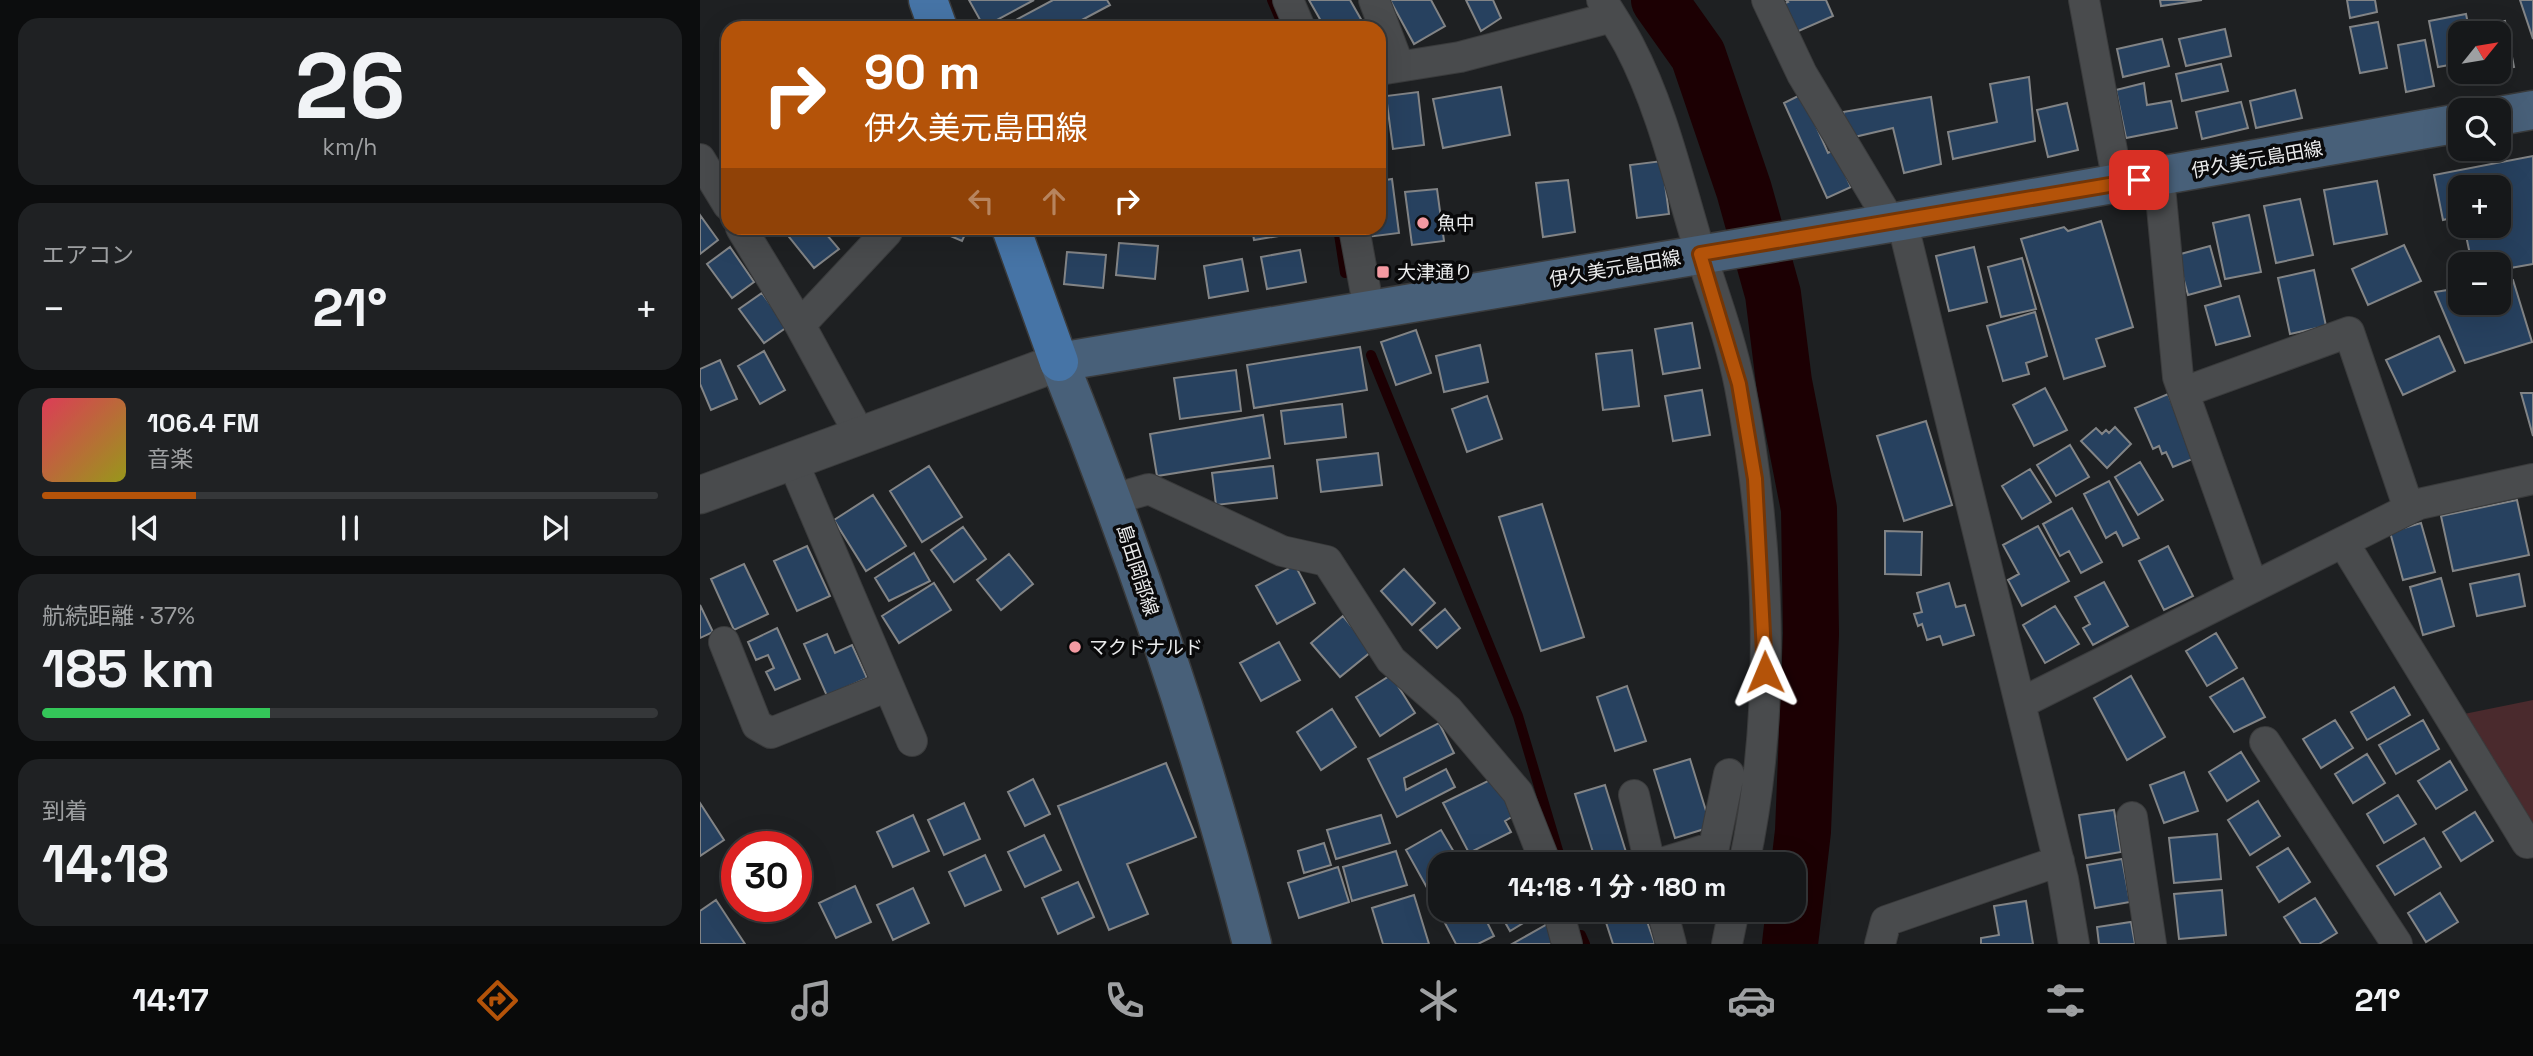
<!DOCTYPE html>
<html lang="ja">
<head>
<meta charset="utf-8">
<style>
  body { margin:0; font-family:"Space Grotesk","Noto Sans JP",sans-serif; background:#1f2123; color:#f1f3f6; height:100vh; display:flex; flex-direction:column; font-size:26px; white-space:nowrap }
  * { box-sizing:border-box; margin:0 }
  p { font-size:23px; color:#9ea0a2 }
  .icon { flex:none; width:38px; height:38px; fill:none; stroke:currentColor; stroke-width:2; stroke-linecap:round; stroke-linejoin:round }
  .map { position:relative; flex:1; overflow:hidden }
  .side { display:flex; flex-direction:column; gap:18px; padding:18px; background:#0c0d0e; width:700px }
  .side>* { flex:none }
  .guide { position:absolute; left:21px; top:21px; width:665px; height:214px; border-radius:21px; box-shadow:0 7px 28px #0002,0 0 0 2px #353739; background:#b45309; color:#fff; overflow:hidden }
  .needle { width:46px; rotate:60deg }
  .fabs { position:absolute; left:1748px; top:21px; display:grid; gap:14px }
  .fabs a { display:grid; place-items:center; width:63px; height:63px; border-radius:14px; background:#16181a; box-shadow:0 7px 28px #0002,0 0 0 2px #353739; font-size:35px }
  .speed { position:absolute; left:21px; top:831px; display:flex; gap:14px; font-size:35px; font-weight:700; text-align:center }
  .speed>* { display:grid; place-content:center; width:91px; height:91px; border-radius:50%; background:#16181a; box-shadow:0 7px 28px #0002,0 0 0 2px #353739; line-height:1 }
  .speed .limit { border:10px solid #d22; background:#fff; color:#111 }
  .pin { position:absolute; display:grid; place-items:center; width:60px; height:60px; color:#fff; margin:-30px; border-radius:14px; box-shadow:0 4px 10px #0006 }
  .me { position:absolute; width:77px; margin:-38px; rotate:359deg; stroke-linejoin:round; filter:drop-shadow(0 0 5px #0008) }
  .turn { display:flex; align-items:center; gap:24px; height:147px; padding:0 28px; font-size:32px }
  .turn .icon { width:91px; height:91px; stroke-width:2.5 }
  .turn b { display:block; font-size:49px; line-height:60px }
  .lanes { display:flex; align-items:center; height:66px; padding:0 28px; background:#0003; justify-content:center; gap:35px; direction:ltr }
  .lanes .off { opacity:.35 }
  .big { font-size:52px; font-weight:700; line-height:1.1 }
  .side .widget { flex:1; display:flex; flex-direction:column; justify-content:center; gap:10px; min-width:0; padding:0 24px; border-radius:21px; background:#1f2123 }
  .side .dial { align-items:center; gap:0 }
  .dial b { font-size:91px; line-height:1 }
  .song { display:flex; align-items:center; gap:21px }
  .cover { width:84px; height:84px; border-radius:10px; background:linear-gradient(135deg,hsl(350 70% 55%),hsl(60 70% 35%)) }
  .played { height:7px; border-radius:4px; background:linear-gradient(90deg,#b45309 25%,#353739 25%) }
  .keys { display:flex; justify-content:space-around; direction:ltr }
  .heat { display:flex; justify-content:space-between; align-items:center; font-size:38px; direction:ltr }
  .charge { height:10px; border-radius:5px; background:linear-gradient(90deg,#34c759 37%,#353739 0) }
  .trip { position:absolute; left:728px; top:852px; width:378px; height:70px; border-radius:21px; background:#16181a; box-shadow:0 7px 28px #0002,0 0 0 2px #353739; font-weight:700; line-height:70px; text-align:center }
  .dock { display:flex; height:112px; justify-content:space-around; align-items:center; background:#090a0a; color:#9ea0a2 }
  .dock .icon { width:49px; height:49px }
  .dock .selected { color:#b45309 }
  .dock b { font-size:32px; color:#f1f3f6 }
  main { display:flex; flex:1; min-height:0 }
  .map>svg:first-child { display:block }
  .green { fill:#4a2a2d }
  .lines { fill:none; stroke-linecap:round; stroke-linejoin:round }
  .stream { stroke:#1c0003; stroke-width:10 }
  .river { stroke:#1c0003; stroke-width:56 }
  .building { fill:#27415f; stroke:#828486; stroke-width:2 }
  .minor-casing { stroke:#3a3b3c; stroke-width:32 }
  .tertiary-casing { stroke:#3a3b3c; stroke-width:39 }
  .secondary-casing { stroke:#3a3b3c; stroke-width:41 }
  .primary-casing { stroke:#3a3b3c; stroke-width:41 }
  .minor { stroke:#494b4d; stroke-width:30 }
  .tertiary { stroke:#494b4d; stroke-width:37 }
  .secondary { stroke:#486079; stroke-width:38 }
  .primary { stroke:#4674a6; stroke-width:38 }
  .route-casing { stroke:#753606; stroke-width:18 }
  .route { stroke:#b45309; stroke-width:12 }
  .poi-dot { fill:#f49aa2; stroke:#09090a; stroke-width:2.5 }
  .labels { text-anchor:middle; stroke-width:7; stroke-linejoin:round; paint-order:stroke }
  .street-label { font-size:19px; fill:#eaebec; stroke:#09090a }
  .poi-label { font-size:19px; fill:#eaebec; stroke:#09090a; text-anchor:start }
</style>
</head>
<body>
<main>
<section class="side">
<div class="widget dial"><b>26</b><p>km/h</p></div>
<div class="widget"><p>エアコン</p>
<div class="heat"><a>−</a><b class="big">21°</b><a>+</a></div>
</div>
<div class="widget">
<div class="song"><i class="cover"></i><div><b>106.4 FM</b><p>音楽</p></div></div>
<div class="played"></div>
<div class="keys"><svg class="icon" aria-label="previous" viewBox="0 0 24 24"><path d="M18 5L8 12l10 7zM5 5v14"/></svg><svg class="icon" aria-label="pause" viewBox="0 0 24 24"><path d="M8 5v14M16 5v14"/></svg><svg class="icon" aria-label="next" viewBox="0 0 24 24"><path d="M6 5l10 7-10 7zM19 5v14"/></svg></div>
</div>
<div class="widget"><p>航続距離 · 37%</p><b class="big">185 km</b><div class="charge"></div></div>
<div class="widget"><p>到着</p><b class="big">14:18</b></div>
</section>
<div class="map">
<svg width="1833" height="944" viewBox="0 0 1833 944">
  <rect width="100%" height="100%" fill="#1e2022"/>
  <!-- green -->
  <path class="green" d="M1833,700v124h-3l-66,-110z"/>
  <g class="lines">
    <!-- stream -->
    <path class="stream" d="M572,0l12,28
      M638,228l7,45
      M671,355l147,361 44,148
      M881,935l4,9"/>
    <!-- river -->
    <path class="river" d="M959,0l39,55 46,135 29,104 11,88 25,127 2,125 -8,197 -13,113"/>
  </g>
  <!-- building -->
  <path class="building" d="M269,0h65l-50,27z
    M353,0h54l3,5 -43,23h-66z
    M609,0h41l12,21 -12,7h-25z
    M690,0h41l14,26 -31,18z
    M766,0h27l8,18 -20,13z
    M1086,0h40l7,16 -39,17 -13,-28 7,-3z
    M1460,0h42l-41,6z
    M1647,0h28l2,12 -27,6z
    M1820,0h13v39z
    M1766,14l4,19h-10v30l-22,4 -9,-46z
    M1805,21l9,46 -15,3v-37h-20l-1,-7z
    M1678,22l9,46 -27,5 -10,-46z
    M1525,29l6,27 -45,10 -7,-27z
    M1462,39l7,27 -46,11 -6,-28z
    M1725,40l9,46 -28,6 -8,-47z
    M1521,64l7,27 -46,10 -6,-27z
    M1329,77l6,64 -82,18 -5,-27 49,-10 -7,-38z
    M1444,83l3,22 24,-4 6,27 -51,10 -10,-48z
    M801,87l9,48 -67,13 -10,-49z
    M1595,90l7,28 -46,10 -6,-27z
    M718,92l6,53 -31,4 -7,-53z
    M1102,94l26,59 6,-3 17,37 -24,11 -43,-95z
    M1231,97l10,67 -37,9 -11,-45 -43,10 -7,-26z
    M1541,102l7,26 -46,11 -6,-27z
    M1367,103l11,47 -30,7 -11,-47z
    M1833,156v108l-34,6v-6h-27l-8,-38h35v-39h-39v29l-17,4 -9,-45z
    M962,161l7,53 -32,4 -7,-53z
    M692,179l7,54 -32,4 -2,-9h14v-47z
    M868,180l7,52 -32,5 -7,-54z
    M1677,181l10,53 -53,10 -10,-54z
    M737,189l7,52 -32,4 -7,-53z
    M1600,199l13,56 -37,8 -12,-57z
    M0,215l18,25 -18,14z
    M1549,215l12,57 -36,7 -12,-56z
    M1401,221l32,106 -37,12 9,27 -41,13 -43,-140 43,-12 4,4z
    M100,228h21l18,21 -25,19 -25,-31z
    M232,228h36l-6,13z
    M405,228h88l-1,7z
    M552,228h38l1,6 -37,6z
    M419,243l39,3 -3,33 -39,-4z
    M1704,245l17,36 -53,24 -16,-36z
    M1510,246l11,40 -33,9 -11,-40z
    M30,247l24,35 -22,16 -25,-34z
    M1274,247l13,55 -38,9 -13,-55z
    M600,250l6,32 -39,7 -6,-32z
    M367,252l39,3 -3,33 -39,-4z
    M1322,258l14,51 -35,8 -13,-50z
    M542,259l6,32 -39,7 -5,-32z
    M1614,270l12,56 -36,8 -12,-56z
    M1813,280l19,62 -67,21 -30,-71 25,-4v15h39v-21z
    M62,293l25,34 -23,16 -25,-34z
    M1539,296l11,40 -34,9 -11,-39z
    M1335,312l12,44 -21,7 3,11 -26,7 -16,-55z
    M992,323l8,45 -37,6 -8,-45z
    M716,330l15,43 -35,12 -15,-43z
    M1739,336l16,35 -52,24 -17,-35z
    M780,345l8,37 -44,10 -8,-36z
    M660,347l7,43 -113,18 -7,-43z
    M932,350l7,56 -36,4 -7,-56z
    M64,351l21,39 -25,14 -22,-38z
    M20,360l17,39 -26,11 -11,-26v-15z
    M536,370l5,41 -61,8 -6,-41z
    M1345,388l22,42 -33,16 -21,-41z
    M1002,390l8,45 -37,6 -8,-45z
    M1821,393h12v43z
    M1468,394l27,64 -22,9 -7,-15 -4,2 -3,-8 -6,3 -18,-41z
    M787,396l15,43 -35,13 -15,-43z
    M642,404l4,33 -61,7 -4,-33z
    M563,415l7,43 -113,18 -7,-42z
    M1226,421l26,84 -48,16 -27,-85z
    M1415,427l16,17 -24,24 -26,-27 15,-13 6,6 4,-4 3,3z
    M1370,445l19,32 -33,19 -19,-31z
    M678,453l4,32 -61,7 -4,-32z
    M1440,462l23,38 -25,15 -23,-38z
    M229,466l33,51 -40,25 -32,-51z
    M573,466l4,32 -61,7 -4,-32z
    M1330,469l21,33 -29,17 -20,-33z
    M1409,481l30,57 -16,8 -7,-14 -10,6 -22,-44z
    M173,495l33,51 -40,25 -32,-51z
    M1817,500l12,55 -76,16 -12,-55z
    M842,504l42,133 -43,14 -42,-134z
    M1372,508l30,54 -21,11 -12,-22 -9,5 -17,-32z
    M1721,523l14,49 -32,8 -13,-48z
    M1338,526l31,55 -47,25 -14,-26 11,-6 -16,-29z
    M263,527l23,32 -32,23 -23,-32z
    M1185,531l37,1 -1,43 -36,-1z
    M107,546l23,50 -33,15 -23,-50z
    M1468,546l25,50 -29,14 -25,-49z
    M214,553l16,28 -41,20 -14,-23z
    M309,554l24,30 -32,26 -24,-30z
    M44,564l24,50 -34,16 -23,-51z
    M595,565l20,38 -38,21 -21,-38z
    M704,569l31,34 -23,22 -31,-34z
    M1819,574l6,32 -48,10 -7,-32z
    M1741,578l13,48 -31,9 -13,-48z
    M1404,582l24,44 -35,19 -10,-17 7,-4 -15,-27z
    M234,583l17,27 -52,33 -17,-27z
    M1249,583l7,24 9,-2 9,30 -31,10 -3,-9 -13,4 -5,-16 -4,2 -4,-12 8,-2 -5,-19z
    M0,605l13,27 -13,6z
    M1355,606l24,38 -34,19 -22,-38z
    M745,609l15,19 -23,20 -17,-18z
    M643,616l29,35 -32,26 -29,-34z
    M77,628l23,51 -25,11 -9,-18 8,-4 -6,-13 -12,5 -8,-18z
    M1516,633l21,35 -30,18 -21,-35z
    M127,634l8,19 17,-8 15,33 -40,18 -23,-52z
    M579,642l21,38 -39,21 -21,-38z
    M691,675l24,38 -35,23 -24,-39z
    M1431,676l34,61 -38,23 -33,-62z
    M1543,678l22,39 -31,15 -24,-35z
    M927,686l19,55 -31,10 -18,-54z
    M1694,687l16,28 -43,25 -16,-28z
    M632,709l24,38 -35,23 -24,-38z
    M1635,720l18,28 -32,20 -18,-29z
    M1723,720l16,29 -43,25 -17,-29z
    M739,723l15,30 -50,25 2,12 40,-21 9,18 -58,30 -29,-58z
    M1541,752l18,29 -32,20 -18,-29z
    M1667,754l18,29 -32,20 -18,-29z
    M990,759l21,68 -36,11 -21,-68z
    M1750,761l17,29 -31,19 -18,-28z
    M466,763l30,74 -69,27 21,50 -39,16 -51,-124z
    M1484,772l14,39 -34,12 -14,-38z
    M796,777l19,38 -10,6 6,11 -42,21 -26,-50z
    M333,779l17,35 -25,12 -17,-34z
    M905,785l21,67 -30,10 -21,-68z
    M1698,795l18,29 -32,19 -17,-29z
    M1558,801l22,35 -30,19 -22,-35z
    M0,803l24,37 -24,16z
    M264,803l16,36 -36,16 -16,-35z
    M1414,810l7,42 -35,6 -7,-43z
    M1775,812l18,29 -32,20 -18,-29z
    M213,815l16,36 -36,16 -16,-35z
    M681,815l9,28 -54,16 -9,-29z
    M741,830l20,34h-21v35l-5,3 -29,-52z
    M1517,834l4,45 -47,4 -5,-45z
    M344,835l17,35 -36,17 -17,-35z
    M1724,838l17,29 -46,28 -18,-29z
    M624,843l7,22 -27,8 -6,-22z
    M1588,848l22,34 -31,20 -22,-35z
    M696,851l11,34 -55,16 -9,-34z
    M285,855l16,35 -36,16 -16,-34z
    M1422,859l8,43 -35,6 -8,-43z
    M638,867l11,35 -50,16 -11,-35z
    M378,882l16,35 -36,17 -16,-36z
    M155,886l16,36 -35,16 -17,-35z
    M213,888l16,35 -36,17 -16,-35z
    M1522,890l4,45 -47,4 -5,-45z
    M1740,893l18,29 -32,20 -18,-29z
    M714,895l15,49h-46l-11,-36z
    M1615,898l22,35 -18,11h-18l-17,-27z
    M16,900l29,44h-45v-33z
    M1326,901l7,43h-52v-6l18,-3 -5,-29z
    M740,904v6h41l13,26 -16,8h-22l-20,-38z
    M61,906h30l-25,12z
    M798,910h47l-35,21z
    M902,910h41l12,34h-42z
    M851,922l6,22h-45z
    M1431,922l4,22h-36l-2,-17z"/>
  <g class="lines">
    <!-- minor casing -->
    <g class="minor-casing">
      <path id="minor" d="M588,0l12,28
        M674,0l25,66
        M902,0c9,15 19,30 27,45 31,59 47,126 66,190 15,50 35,100 45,152 30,154 37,323 4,477
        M1067,0l35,74 89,149
        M1384,0l34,183
        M679,70l81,-13 152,-40
        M0,159l28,46
        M1459,176l19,201 75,210
        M1202,221l161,658 11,65
        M41,228l59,97 60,110
        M654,228l15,82
        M100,325l87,-93
        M1484,392l165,-60 60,177
        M92,460l120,281
        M414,499l35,-10 133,62 45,10 64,99 57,50 70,83 28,71
        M1643,542l184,301 6,-1
        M24,642l33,83 14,8 117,-47
        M1321,703l398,-199 114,-25
        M1565,742l132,202
        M934,795l16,69
        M1432,817l19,127
        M958,864l56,-17 15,-73
        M858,910l9,34
        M962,910l9,34
        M1027,944l7,-34
        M1180,944l6,-23 173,-60"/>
    </g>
    <!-- tertiary casing -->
    <g class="tertiary-casing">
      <path id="tertiary" d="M0,495l359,-133"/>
    </g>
    <!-- secondary casing -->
    <g class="secondary-casing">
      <path id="secondary" d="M1799,116l34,-6
        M552,944c-51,-199 -117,-392 -193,-582l843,-141 558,-98"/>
    </g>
    <!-- primary casing -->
    <g class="primary-casing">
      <path id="primary" d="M228,0l10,28
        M311,228l48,134"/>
    </g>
    <!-- minor -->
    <use href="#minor" class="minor"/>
    <!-- tertiary -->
    <use href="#tertiary" class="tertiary"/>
    <!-- secondary -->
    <use href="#secondary" class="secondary"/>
    <!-- primary -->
    <use href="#primary" class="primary"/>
  </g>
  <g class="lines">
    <!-- route casing -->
    <g class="route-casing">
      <path id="route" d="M1065,672l-10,-193 -16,-95 -39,-130 439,-74"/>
    </g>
    <!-- route -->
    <use href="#route" class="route"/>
  </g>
  <!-- markers -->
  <g class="poi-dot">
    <circle cx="723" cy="223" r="7"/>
    <rect x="676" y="265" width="14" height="14" rx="3.5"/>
    <circle cx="375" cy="647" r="7"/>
  </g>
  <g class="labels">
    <!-- street labels -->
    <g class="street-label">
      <text transform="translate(1557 159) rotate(-10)" y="7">伊久美元島田線</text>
      <text transform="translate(915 268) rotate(-10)" y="7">伊久美元島田線</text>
      <text transform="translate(438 570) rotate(72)" y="7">島田岡部線</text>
    </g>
    <!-- poi labels -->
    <g class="poi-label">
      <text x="737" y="230">魚中</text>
      <text x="697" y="279">大津通り</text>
      <text x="389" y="654">マクドナルド</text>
    </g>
  </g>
</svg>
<div class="fabs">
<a><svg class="needle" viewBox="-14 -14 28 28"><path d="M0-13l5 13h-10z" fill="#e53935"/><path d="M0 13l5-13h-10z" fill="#9ea0a2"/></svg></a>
<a><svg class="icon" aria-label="search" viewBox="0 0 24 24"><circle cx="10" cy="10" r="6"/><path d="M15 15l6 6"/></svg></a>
<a>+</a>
<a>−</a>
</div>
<div class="speed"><div class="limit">30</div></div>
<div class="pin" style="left:1439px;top:180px;background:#d93025"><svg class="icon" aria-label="arrive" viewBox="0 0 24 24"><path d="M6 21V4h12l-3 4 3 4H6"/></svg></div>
<svg class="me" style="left:1065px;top:672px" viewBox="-20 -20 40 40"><path d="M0-17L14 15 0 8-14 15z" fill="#b45309" stroke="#fff" stroke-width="4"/></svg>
<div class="trip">14:18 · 1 分 · 180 m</div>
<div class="guide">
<div class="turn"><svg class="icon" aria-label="right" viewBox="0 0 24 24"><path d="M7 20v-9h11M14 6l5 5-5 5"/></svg><div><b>90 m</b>伊久美元島田線</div></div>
<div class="lanes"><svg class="icon off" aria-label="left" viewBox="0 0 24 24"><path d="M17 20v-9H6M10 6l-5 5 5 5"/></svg><svg class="icon off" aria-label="ahead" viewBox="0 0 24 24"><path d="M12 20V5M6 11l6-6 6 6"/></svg><svg class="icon" aria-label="right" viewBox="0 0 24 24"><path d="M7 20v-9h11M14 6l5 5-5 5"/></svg></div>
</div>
</div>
</main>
<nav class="dock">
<b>14:17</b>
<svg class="icon selected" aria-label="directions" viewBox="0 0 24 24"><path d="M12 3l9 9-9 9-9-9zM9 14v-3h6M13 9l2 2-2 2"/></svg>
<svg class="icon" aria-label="music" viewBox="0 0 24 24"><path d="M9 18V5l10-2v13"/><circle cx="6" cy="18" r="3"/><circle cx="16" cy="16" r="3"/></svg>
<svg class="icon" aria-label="phone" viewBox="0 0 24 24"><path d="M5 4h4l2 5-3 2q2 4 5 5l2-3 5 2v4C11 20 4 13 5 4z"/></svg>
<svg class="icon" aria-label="climate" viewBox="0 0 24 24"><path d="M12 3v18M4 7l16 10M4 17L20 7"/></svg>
<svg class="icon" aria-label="car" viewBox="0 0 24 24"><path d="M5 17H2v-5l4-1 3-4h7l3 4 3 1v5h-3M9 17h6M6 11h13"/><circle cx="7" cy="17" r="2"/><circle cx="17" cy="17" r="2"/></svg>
<svg class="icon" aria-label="filters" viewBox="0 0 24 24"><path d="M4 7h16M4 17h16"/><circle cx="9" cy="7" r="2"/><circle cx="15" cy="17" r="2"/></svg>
<b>21°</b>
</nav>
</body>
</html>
